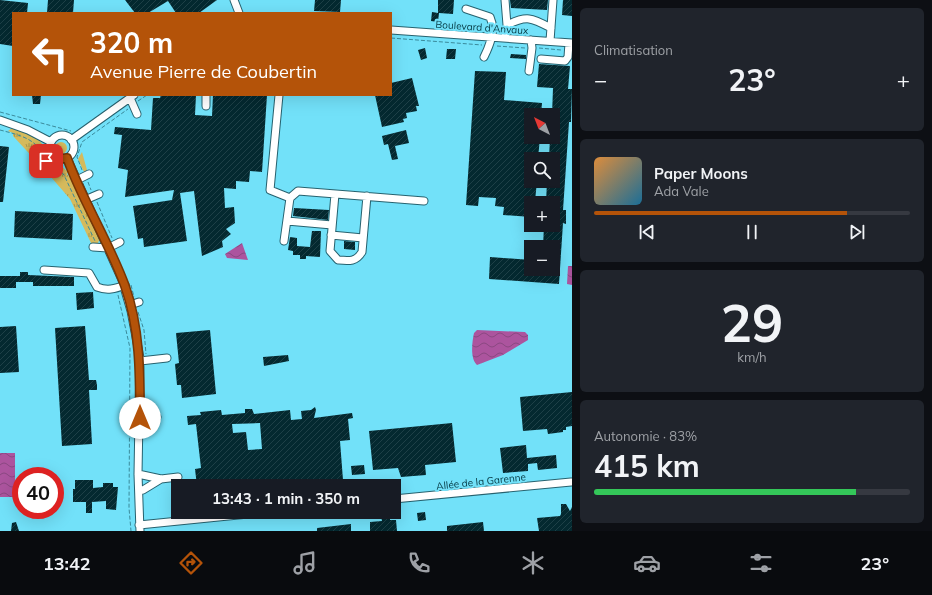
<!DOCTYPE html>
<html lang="fr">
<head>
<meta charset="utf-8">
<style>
  body { margin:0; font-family:Mulish,sans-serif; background:#20242c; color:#f1f3f6; height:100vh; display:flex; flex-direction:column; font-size:15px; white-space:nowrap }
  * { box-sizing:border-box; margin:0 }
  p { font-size:13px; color:#9ea1a6 }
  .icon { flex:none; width:22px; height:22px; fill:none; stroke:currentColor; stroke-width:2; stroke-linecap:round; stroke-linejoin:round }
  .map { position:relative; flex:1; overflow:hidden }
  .sheet { display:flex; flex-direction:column; gap:8px; padding:8px; background:#0d0f14; width:360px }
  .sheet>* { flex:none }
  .top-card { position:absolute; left:12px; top:12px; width:380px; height:84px; border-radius:0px; box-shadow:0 4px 16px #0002; background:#b45309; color:#fff; overflow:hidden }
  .needle { width:26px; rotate:318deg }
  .tools { position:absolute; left:524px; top:108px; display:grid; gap:8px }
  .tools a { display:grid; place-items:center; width:36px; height:36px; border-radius:0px; background:#171b24; box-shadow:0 4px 16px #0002; font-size:20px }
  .speed { position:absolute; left:12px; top:467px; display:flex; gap:8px; font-size:20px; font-weight:700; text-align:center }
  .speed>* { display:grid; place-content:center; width:52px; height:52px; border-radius:50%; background:#171b24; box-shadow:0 4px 16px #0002; line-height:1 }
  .speed .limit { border:6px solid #d22; background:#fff; color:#111 }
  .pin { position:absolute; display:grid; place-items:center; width:34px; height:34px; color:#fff; margin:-17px; border-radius:8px; box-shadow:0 2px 6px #0006 }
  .me { position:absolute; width:44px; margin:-22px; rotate:0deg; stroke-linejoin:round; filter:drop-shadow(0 0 3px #0008) }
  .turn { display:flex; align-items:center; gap:14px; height:84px; padding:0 12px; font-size:18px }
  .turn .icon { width:52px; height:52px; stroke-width:2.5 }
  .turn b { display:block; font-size:28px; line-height:34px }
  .big { font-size:30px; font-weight:700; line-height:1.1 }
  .sheet .tile { flex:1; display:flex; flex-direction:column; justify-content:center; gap:6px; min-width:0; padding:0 14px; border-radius:6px; background:#20242c }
  .sheet .dial { align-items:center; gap:0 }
  .dial b { font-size:52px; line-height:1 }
  .song { display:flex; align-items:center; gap:12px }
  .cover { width:48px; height:48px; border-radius:6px; background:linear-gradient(135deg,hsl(30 70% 55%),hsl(200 70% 35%)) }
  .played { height:4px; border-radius:2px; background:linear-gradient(90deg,#b45309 80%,#363941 80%) }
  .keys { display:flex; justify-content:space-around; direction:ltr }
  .heat { display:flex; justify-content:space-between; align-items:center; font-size:22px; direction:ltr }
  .charge { height:6px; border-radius:3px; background:linear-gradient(90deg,#34c759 83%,#363941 0) }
  .trip { position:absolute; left:171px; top:479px; width:230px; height:40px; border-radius:0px; background:#171b24; box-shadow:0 4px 16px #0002; font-weight:700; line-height:40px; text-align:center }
  .menu { display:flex; height:64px; justify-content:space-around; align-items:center; background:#090b0e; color:#9ea1a6 }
  .menu .icon { width:28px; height:28px }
  .menu .active { color:#b45309 }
  .menu b { font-size:18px; color:#f1f3f6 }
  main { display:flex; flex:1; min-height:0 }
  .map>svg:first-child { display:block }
  .grass { fill:url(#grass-tufts) }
  .water { fill:url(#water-waves) }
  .building { fill:url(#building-hatch); fill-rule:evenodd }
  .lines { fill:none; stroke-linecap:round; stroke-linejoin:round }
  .minor-casing { stroke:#27626f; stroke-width:9 }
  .path { stroke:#3a8a9b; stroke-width:1; stroke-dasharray:4 2; stroke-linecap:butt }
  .minor { stroke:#fff; stroke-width:7 }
  .route-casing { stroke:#753606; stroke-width:10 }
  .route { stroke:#b45309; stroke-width:7 }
  .labels { text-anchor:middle; stroke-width:4; stroke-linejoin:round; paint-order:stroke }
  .street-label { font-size:10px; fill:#053943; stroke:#72e1f9 }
</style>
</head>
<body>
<main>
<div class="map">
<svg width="572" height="531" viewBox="0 0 572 531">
  <defs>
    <pattern id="grass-tufts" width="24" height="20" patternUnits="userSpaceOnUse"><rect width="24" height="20" fill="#d5ba5c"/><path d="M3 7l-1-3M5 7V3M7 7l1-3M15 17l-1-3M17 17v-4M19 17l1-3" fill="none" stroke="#ab984e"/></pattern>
    <pattern id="water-waves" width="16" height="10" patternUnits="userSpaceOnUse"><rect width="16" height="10" fill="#ac549e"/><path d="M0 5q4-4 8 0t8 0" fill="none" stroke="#8a4782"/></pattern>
    <pattern id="building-hatch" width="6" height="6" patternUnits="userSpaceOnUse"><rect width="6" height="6" fill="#042930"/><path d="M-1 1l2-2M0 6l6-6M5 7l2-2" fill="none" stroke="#1e4047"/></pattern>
  </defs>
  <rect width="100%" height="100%" fill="#72e1f9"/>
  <!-- grass -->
  <path class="grass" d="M12,128c13,5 31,9 34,24l-2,5 -6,6 -25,-27v-3l-5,-2z
    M55 148a6 6 0 1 1 12 0a6 6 0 1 1-12 0Z
    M82,152l5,18 -3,2 -6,-13z
    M57,162l11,10 -1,2 3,4h2l28,60 -2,5h-7l-21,-44 -26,-30 8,-6z"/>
  <!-- water -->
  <path class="water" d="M242,243l6,17 -21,-2 -2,-4z
    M568,266h4v19l-5,-1z
    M477,330l48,2 3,3v5l-25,15 -26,10c-7,-6 -5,-23 -3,-32z
    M0,453h15v44h-15z"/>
  <!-- building -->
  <path class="building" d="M0,0l28,3 -1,10h-14v33l-13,-2z
    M48,0h26l-1,13h-26z
    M125,0h92l-18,13h-23l-8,-12 -20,12h-13z
    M315,0h26l-1,12 -26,-1z
    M438,0h16l-1,14 -14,-1 -1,9 -7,-1 1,-9 6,1z
    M510,0h38l-1,10 -36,-2z
    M563,0h9v16l-10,-1z
    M425,48l2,10 -6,2 -3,-10z
    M447,49h9l-1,10h-9z
    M511,54l15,1v4l-16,-1z
    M539,64l31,2 -2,23h4l-1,33h-2l-6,88h3v14l-3,-1 -4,61 -70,-5 1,-22 41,3v9h22v-22h-10l1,-22h9v-22h-7l1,-22h6v-22h-4l1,-22h3l-1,-22 1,-27 -16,-1z
    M475,71l31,1 -2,28 38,3 -1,12h-10v22h9l-2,22h-7v22h6l-2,20h-4v16l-28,-2 1,-8 -9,-1 1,-8 -17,-1 -1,9 -12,-1z
    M412,78l7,28h-3l1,5 -11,2 1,5 -4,1 1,3 -22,5 -7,-32h16v-12z
    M32,95h9l-1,9h-7z
    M161,95h35l-1,20 17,1 1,-21h54l-5,77 -12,-1 -1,11 -13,-1v8l-12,-1 1,20 9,-1 1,16 -9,6 5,5 -9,7 1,6 -21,9 -8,-65 -14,2 7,48 -43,6 -1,-9 -5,1 -5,-33 39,-6 2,-10 -49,7 3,-27 -10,-2 4,-33 -8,-1 1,-7 36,3 2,-32h7z
    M406,130l3,13 -14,3 3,13 -6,1 -4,-16 -4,1 -2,-9z
    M0,146l9,1 -6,55h-3z
    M294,208l35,2 -1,10 -35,-4z
    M15,211l58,3 -1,26 -58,-3z
    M312,231h9l-1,26 -14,-1v3h-6v-4h-7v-4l-5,-1 2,-13 7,1v8l13,1z
    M344,241l11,1v8l-11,-1z
    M20,272h8v3l46,2v9h-41v-4h-17v6h-16v-12h20z
    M93,292l1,16 -17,2 -1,-17z
    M16,326l3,46 -19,1v-46z
    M85,326l4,54h7l1,5v5h-8l3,54 -30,2 -7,-118z
    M210,330l6,64 -34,4 -1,-13h-4l-2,-21 4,-1 -3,-30z
    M288,355l1,6 -25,5 -1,-9z
    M572,392v34l-6,1v3h-3v2l-15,2 -1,-5 -24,2 -3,-34z
    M315,407l1,3 -2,8 38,-5 1,5 -5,1 2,21 -10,1 3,39 -41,4v2h-105l-2,-17 6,-1 -5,-44 -8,1 -1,-9 14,-1 -1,-3 21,-2 1,5 23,-2v-4h7l2,5 36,-4 1,10 11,-1 -1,-8 10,-1zM260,423l2,26 -14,1 -2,-18 -13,1 -1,-9z
    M452,423l4,39 -31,3 1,10 -25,2 -3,-9 -25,2 -4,-39z
    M526,445l1,13 29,-3 1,13 -19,2 -1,-7 -9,1v7l-25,2 -3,-25z
    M364,465l1,9 -13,1 -1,-9z
    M75,480h18v8l10,-1v-4h10v4h5l-2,23 -10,-1v-8l-14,1v11h-6v-11h-13v-13h2z
    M561,504h5l4,7 2,-4v24h-33l-2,-13 23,-2 1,-2z
    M425,512l1,8 -8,1 -1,-8z
    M390,515v5h6l1,11h-27v-9l12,-1 -1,-5z
    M16,522l3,9h-8l1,-8z
    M483,522l1,9h-37v-5z
    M351,524v7h-34v-3z"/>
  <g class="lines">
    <!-- minor casing -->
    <g class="minor-casing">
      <path id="minor" d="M234,0l5,13
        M505,0l2,25
        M466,9l24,8c6,13 0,28 -6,40
        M391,30l181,13
        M505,38l2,-13c20,-10 25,-7 44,3
        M550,41l3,-41
        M541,59l24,2 3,-4 1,-14
        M529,71l3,-23 -1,-8
        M279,95l-9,95 20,8 8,-7 126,10
        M130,98l7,16
        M206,106v-11
        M0,120l28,10 23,12
        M50 147a12 12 0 1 1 24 0a12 12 0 1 1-24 0Z
        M71,140l63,-45
        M67,158l55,122 9,31 9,47 -2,116 2,57
        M40,166l13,-11
        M77,180l12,-6
        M335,194l-5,57 8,9c11,1 18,2 24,-8l5,-56
        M85,200l14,-6
        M287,221l45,4
        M331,235l32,3
        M284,241l6,-43
        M93,247l15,1 12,-6
        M44,270l45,3 8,14c10,4 18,2 28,-2
        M130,305l9,-3
        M140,361l27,-3
        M140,418l17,-1
        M138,474l23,5 17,-2
        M143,490l18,-11
        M394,499l177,-17
        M139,525l129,-13"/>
    </g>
    <!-- path -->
    <path class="path" d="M391,38l91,7
      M497,46l28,2
      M539,48l22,2
      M138,101l9,-6
      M0,112l71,19
      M0,130c15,4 37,8 42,25
      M52,166l7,3 5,6 31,66
      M82,170l-5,-13 5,-15 46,-33
      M88,182l3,8
      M97,202l15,36
      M131,285l3,12
      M118,295l12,53 -1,160 2,23
      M138,312l6,18 2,24"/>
    <!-- minor -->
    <use href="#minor" class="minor"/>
  </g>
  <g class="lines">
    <!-- route casing -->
    <g class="route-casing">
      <path id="route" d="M46,161l6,-6 7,4 8,-1c16,44 42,84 58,128 15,42 15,87 15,132"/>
    </g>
    <!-- route -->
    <use href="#route" class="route"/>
  </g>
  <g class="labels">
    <!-- street labels -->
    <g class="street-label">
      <text transform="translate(482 27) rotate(4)" y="4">Boulevard d'Anvaux</text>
      <text transform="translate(481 481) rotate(-6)" y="4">Allée de la Garenne</text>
    </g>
  </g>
</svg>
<div class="tools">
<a><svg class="needle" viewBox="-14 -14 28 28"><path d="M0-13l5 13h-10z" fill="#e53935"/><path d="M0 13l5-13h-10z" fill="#9ea1a6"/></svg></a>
<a><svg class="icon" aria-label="search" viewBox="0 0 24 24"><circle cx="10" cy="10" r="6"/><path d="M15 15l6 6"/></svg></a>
<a>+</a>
<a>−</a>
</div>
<div class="speed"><div class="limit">40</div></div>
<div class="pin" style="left:46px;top:161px;background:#d93025"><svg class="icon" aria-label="arrive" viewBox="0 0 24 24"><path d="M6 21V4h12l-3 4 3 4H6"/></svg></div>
<svg class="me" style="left:140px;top:418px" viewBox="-20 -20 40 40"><circle r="19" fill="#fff"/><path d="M0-13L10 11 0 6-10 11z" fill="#b45309"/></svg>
<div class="trip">13:43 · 1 min · 350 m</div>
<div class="top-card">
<div class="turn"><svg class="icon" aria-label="left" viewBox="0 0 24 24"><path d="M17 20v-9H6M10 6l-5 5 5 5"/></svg><div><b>320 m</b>Avenue Pierre de Coubertin</div></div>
</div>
</div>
<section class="sheet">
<div class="tile"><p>Climatisation</p>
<div class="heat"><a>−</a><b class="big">23°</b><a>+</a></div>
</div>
<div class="tile">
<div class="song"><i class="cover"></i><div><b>Paper Moons</b><p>Ada Vale</p></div></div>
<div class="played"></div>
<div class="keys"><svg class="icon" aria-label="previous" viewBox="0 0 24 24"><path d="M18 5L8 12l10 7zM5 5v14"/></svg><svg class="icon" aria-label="pause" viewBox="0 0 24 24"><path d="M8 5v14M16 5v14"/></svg><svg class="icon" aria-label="next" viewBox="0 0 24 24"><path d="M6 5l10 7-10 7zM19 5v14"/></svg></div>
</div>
<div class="tile dial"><b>29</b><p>km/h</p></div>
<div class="tile"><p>Autonomie · 83%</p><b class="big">415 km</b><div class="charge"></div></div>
</section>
</main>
<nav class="menu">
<b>13:42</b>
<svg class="icon active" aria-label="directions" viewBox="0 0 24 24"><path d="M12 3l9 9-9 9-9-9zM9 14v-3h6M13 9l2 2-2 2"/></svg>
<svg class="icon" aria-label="music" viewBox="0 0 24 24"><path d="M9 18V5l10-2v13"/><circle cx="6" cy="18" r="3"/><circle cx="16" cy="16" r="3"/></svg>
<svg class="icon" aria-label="phone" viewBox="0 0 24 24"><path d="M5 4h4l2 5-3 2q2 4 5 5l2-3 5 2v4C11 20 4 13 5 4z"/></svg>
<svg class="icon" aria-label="climate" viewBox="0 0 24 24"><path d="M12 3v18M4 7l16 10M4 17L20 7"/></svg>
<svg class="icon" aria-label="car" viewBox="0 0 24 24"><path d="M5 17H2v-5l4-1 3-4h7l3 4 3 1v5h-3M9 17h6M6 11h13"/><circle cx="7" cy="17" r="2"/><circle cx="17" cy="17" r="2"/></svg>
<svg class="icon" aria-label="filters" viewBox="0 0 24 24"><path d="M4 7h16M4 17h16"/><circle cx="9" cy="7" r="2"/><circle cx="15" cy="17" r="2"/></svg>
<b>23°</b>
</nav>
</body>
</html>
